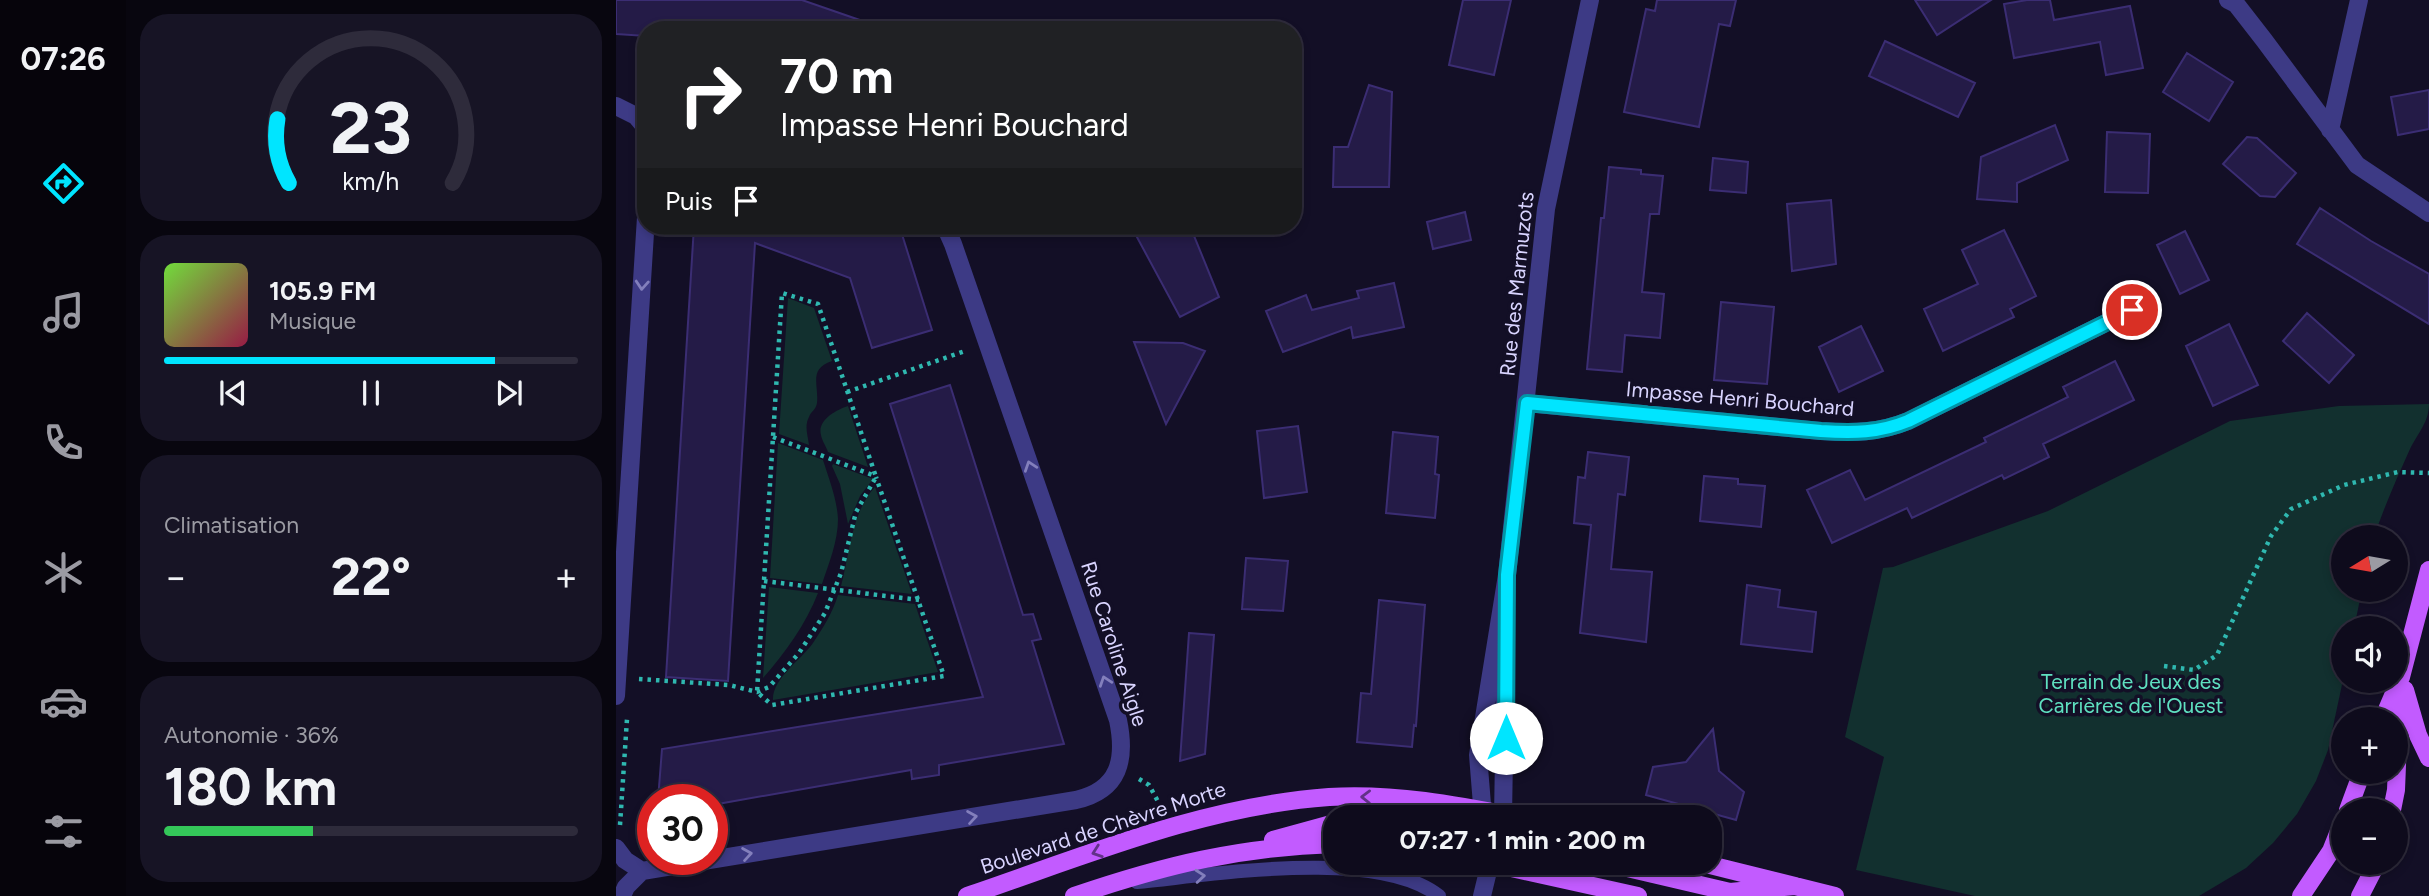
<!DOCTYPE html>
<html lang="fr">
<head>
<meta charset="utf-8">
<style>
  body { margin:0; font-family:Figtree,sans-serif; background:#171425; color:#f1f3f6; height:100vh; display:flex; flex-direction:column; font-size:26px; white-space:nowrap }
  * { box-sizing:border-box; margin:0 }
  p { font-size:23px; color:#9b9ba3 }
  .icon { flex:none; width:38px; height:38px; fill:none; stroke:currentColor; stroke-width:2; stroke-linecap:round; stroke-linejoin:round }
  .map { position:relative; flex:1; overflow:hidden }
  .drawer { display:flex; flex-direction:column; gap:14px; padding:14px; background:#08060f; width:490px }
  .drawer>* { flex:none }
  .banner { position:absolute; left:21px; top:21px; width:665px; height:214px; border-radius:28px; box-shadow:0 4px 10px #0003,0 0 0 2px #2e2b3b; background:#202124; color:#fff; overflow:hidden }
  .needle { width:46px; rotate:259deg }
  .controls { position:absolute; left:1715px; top:525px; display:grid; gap:14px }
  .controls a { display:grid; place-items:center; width:77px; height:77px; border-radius:50%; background:#0e0b1c; box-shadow:0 4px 10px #0003,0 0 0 2px #2e2b3b; font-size:35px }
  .speed { position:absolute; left:21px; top:784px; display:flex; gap:14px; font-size:35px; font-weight:700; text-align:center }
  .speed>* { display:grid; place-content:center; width:91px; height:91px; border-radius:50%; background:#0e0b1c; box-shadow:0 4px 10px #0003,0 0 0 2px #2e2b3b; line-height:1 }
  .speed .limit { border:10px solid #d22; background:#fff; color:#111 }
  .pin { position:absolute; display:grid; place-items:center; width:60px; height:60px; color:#fff; margin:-30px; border:4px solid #fff; border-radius:50%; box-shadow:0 2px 7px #0007 }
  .me { position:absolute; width:77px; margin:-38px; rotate:0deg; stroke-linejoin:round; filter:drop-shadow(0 0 5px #0008) }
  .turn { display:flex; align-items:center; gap:24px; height:147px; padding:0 28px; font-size:32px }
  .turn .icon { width:91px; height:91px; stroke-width:2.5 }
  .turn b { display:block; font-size:49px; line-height:60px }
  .then { display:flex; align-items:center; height:66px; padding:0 28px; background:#0003; gap:14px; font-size:26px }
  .big { font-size:52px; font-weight:700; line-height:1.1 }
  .drawer .tile { flex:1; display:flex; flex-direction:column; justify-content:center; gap:10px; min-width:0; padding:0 24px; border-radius:28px; background:#171425 }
  .drawer .dial { align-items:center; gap:0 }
  .dial svg { height:182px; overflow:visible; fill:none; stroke:#2e2b3b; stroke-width:7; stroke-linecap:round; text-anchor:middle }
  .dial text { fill:#f1f3f6; stroke:none }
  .song { display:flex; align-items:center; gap:21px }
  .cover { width:84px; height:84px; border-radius:10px; background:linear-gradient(135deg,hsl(100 70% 55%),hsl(340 70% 35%)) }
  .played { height:7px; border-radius:4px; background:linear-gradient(90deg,#00e5ff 80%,#2e2b3b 80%) }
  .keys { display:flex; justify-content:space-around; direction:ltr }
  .heat { display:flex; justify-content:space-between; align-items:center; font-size:38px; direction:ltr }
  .charge { height:10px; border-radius:5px; background:linear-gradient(90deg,#34c759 36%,#2e2b3b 0) }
  .trip { position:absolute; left:707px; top:805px; width:399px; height:70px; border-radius:28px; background:#0e0b1c; box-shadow:0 4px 10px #0003,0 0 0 2px #2e2b3b; font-weight:700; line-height:70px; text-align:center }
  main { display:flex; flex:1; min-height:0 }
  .tabs { display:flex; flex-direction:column; width:126px; justify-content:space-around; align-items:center; background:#06040b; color:#9b9ba3 }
  .tabs .icon { width:49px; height:49px }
  .tabs .selected { color:#00e5ff }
  .tabs b { font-size:32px; color:#f1f3f6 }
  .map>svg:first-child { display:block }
  .green { fill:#12302f }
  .building { fill:#241b47; stroke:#3b2d73; stroke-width:2 }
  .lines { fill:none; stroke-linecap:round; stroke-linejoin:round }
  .path { stroke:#2fb8b0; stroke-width:4.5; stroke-dasharray:3.5 5; stroke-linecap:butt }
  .service { stroke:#3d3a85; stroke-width:14 }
  .minor { stroke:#3d3a85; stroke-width:18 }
  .primary { stroke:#c25bff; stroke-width:18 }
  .oneway { stroke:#837fbc }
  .oneway2 { stroke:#623188 }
  .route-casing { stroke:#0095a6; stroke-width:18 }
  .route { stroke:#00e5ff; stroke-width:12 }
  .labels { text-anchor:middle; stroke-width:7; stroke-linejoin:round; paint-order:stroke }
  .street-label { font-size:21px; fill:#d9d4ff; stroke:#130f26 }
  .park-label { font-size:21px; fill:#5fe0c0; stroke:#130f26 }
</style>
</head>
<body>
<main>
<nav class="tabs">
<b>07:26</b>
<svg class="icon selected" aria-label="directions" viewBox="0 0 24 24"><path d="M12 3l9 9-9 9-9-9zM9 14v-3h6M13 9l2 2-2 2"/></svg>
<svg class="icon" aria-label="music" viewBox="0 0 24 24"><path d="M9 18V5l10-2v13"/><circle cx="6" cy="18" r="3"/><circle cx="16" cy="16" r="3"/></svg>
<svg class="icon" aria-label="phone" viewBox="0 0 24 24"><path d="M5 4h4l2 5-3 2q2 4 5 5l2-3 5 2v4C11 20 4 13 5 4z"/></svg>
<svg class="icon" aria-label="climate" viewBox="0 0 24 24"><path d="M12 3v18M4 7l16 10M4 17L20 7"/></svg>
<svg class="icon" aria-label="car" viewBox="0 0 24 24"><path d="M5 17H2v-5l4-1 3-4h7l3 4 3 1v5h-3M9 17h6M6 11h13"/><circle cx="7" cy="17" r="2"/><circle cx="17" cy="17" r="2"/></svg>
<svg class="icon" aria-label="filters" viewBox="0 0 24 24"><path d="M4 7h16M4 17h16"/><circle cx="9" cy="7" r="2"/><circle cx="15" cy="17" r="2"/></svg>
</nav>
<section class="drawer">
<div class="tile dial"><svg viewBox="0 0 100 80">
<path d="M14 69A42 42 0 1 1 86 69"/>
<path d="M14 69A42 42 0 0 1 9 41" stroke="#00e5ff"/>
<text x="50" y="56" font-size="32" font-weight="700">23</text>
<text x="50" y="72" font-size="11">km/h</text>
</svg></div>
<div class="tile">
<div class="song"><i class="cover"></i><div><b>105.9 FM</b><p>Musique</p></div></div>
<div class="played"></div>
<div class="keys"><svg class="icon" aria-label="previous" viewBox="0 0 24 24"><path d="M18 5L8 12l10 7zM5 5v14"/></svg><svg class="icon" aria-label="pause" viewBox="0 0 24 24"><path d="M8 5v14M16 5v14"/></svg><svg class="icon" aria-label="next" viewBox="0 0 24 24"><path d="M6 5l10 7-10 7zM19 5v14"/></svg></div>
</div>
<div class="tile"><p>Climatisation</p>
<div class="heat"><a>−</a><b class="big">22°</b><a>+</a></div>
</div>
<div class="tile"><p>Autonomie · 36%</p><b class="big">180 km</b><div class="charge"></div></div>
</section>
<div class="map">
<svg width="1813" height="896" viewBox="0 0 1813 896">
  <rect width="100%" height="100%" fill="#130f26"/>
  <!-- green -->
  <path class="green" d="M172,298l26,10 18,53c-24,8 -13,24 -15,42 -1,7 -6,8 -8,14 -5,9 -1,19 0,28l-30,-11z
    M1813,404c0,18 -11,29 -19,45 -13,29 -26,58 -36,88h-31v53h19l-8,38h-11v52l-15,70 -12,31 -19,33 -24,29 -27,25 -47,28h-224l-119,-26 28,-113 -39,-20 38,-169 10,-1 155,-56 182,-90 109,-15z
    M232,406l20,61 -40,-15c-2,-6 -6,-11 -7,-17 -4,-15 15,-25 27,-29z
    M162,443l45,17c6,19 14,39 15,59 0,22 -9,44 -16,65l-52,-6z
    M217,464l40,15 -13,17 -12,28 -8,-40 -8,-18z
    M259,487l37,107 -71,-8c9,-33 10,-73 34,-99z
    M153,587l49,6c-12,31 -33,60 -55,85z
    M222,595l77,9 23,68 -165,28c-1,-21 28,-40 40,-57 10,-15 20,-31 25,-48z"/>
  <!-- building -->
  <path class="building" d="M0,0h186l75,26 -1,4h-230v6l-30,-2z
    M847,0h48l-17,75 -45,-10z
    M1041,0h79l-6,26 -11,-2 -20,103 -75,-15 22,-103 9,2z
    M1299,0h76l-54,35z
    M1411,0h23l4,20 76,-14 13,62 -37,7 -6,-33 -86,16 -10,-54z
    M1269,41l90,42 -17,34 -89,-41z
    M1571,53l46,29 -24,39 -46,-29z
    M753,85l23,7 -3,95h-56l1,-40h14z
    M1813,90v39l-31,6 -7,-38z
    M1439,125l13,35 -51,23v19l-40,-3 4,-42z
    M1491,132l43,2 -2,59 -43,-1z
    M1631,137l10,1 39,35 -21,24 -15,-1 -37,-32z
    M1097,158l35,4 -2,31 -36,-3z
    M993,167l32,3v4l22,2 -4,38h-9l-8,78 22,2 -4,44 -35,-3 -3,37 -35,-3 14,-151h3z
    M1215,200l5,64 -44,7 -5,-67z
    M1704,208l51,33 58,33v50l-132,-80z
    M849,212l6,28 -38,9 -6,-27z
    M78,226h195l11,2 32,102 -60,18 -22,-70 -95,-35 -27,438 -62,-4z
    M515,226h59l29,71 -39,20z
    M1388,230l32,66 -26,13 4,8 -71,34 -19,-42 54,-25 -16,-34z
    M1569,231l24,49 -29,14 -23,-49z
    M778,283l10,44 -51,11 -2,-11 -68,25 -17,-41 40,-16 6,15 47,-12 -2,-7z
    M1105,302l53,5 -7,77 -53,-4z
    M1691,313l47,42 -25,28 -46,-42z
    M1613,324l29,61 -45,21 -27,-60z
    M1245,326l22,45 -44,21 -20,-45z
    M518,342l49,1 22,8 -39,73z
    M1499,361l19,39 -91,44 6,13 -45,22 -2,-4 -90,43 -5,-10 -75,35 -25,-53 43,-20 15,30 121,-58 -2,-4 84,-41 -5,-10z
    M334,385l73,230 10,-1 8,25 -9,2 32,103 -125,21v10l-27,4 -1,-9 -199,35v-5h-54l4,-51 321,-52 -93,-293z
    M682,426l9,66 -43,6 -7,-67z
    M777,432l45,5 -3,37 4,1 -4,43 -49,-5z
    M972,452l41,5 -4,38 -7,-1 -7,75 41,3 -6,70 -66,-9 11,-108 -17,-2 4,-46 7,1z
    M1088,476l34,3v5l27,2 -4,41 -61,-6z
    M630,558l42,3 -5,50 -41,-2z
    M1131,585l33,5 -2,17 38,5 -4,40 -71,-8z
    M763,600l46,5 -9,121 -2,-1 -2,22 -55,-5 4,-49 10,1z
    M573,633l25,2 -9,119 -25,7z
    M1097,729l6,42 25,21 -8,28 -90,-25 7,-28 33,-5z"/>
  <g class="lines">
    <!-- path -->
    <path class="path" d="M231,392l118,-41
      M157,437l102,39
      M148,581l155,19
      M1548,666l30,4 23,-15 54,-119 20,-27 53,-24 54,-13 31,1
      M23,679l90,6 28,7 12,-5 30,-34 26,-40 16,-40 15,-61 20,-35 -58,-173 -36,-11 -25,399 15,13 172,-29 -68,-199
      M523,779l10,6 12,22
      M4,825l7,-106"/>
    <!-- service -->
    <path class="service" d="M521,882c76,-7 240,-35 302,14"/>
    <!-- minor -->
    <path class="minor" d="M1612,0l8,4 28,36 93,125 72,48
      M0,106l20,10 10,12
      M1714,130l29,-130
      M910,403l295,28c32,2 58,2 87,-10l224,-111
      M0,696l30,-479
      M867,817l-5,-62 29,-180 39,-366 44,-209
      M887,817l3,-182
      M0,848l9,12 17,11 434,-71c44,-10 50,-41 42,-80l-165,-476 -8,-18
      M6,896l4,-9 16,-16
      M866,896l8,-33"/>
    <!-- primary -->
    <path class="primary" d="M1789,690l13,45 11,23
      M1767,719l18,-42 28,-107
      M1732,810l14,-38
      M1776,810l4,-20 4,-99
      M657,840l62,-17
      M873,863l149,33
      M990,863l124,29 65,-6
      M1086,863l133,33
      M351,896c118,-40 236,-90 362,-99 65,-4 127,8 189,20
      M458,896c91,-31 165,-49 261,-52
      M1685,896l30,-45 12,-30
      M1744,896l17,-33"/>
  </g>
  <!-- one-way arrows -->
  <defs><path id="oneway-chevron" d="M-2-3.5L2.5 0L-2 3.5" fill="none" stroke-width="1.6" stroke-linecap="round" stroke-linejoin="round" transform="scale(1.75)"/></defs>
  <g class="oneway">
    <use href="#oneway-chevron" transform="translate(26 285) rotate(94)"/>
    <use href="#oneway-chevron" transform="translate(414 466) rotate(-109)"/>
    <use href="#oneway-chevron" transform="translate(489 681) rotate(-109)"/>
    <use href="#oneway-chevron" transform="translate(356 817) rotate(-9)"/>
    <use href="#oneway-chevron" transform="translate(131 854) rotate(-9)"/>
    <use href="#oneway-chevron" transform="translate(584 876) rotate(-5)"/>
  </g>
  <g class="oneway2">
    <use href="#oneway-chevron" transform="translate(750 797) rotate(-179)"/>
    <use href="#oneway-chevron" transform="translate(481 852) rotate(161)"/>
  </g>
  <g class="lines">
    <!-- route casing -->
    <g class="route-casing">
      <path id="route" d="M890,738l1,-163 20,-172 294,28c32,2 58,2 87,-10l224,-111"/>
    </g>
    <!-- route -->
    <use href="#route" class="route"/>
  </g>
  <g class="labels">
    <!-- street labels -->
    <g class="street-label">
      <text transform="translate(901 284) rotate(-84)" y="7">Rue des Marmuzots</text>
      <text transform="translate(1124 399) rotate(5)" y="7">Impasse Henri Bouchard</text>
      <text transform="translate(498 644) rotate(72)" y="7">Rue Caroline Aigle</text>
      <text transform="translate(487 828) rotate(-18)" y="7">Boulevard de Chèvre Morte</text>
    </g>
    <!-- park labels -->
    <g class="park-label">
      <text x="1515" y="689">Terrain de Jeux des<tspan x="1515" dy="24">Carrières de l'Ouest</tspan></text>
    </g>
  </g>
</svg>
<div class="controls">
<a><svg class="needle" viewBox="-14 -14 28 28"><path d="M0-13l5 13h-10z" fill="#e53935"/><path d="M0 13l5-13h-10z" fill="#9b9ba3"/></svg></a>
<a><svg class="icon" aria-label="sound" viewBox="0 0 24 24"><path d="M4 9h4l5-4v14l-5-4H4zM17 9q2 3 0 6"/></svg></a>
<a>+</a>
<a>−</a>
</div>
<div class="speed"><div class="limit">30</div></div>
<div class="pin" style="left:1516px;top:310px;background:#d93025"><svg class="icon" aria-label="arrive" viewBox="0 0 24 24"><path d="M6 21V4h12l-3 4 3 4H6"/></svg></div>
<svg class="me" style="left:890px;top:738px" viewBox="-20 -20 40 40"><circle r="19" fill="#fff"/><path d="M0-13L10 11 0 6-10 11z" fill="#00e5ff"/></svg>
<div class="trip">07:27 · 1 min · 200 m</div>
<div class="banner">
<div class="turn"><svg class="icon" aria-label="right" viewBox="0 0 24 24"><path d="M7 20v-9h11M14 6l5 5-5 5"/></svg><div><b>70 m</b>Impasse Henri Bouchard</div></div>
<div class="then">Puis<svg class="icon" aria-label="arrive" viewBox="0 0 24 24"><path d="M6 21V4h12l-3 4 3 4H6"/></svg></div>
</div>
</div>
</main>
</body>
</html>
